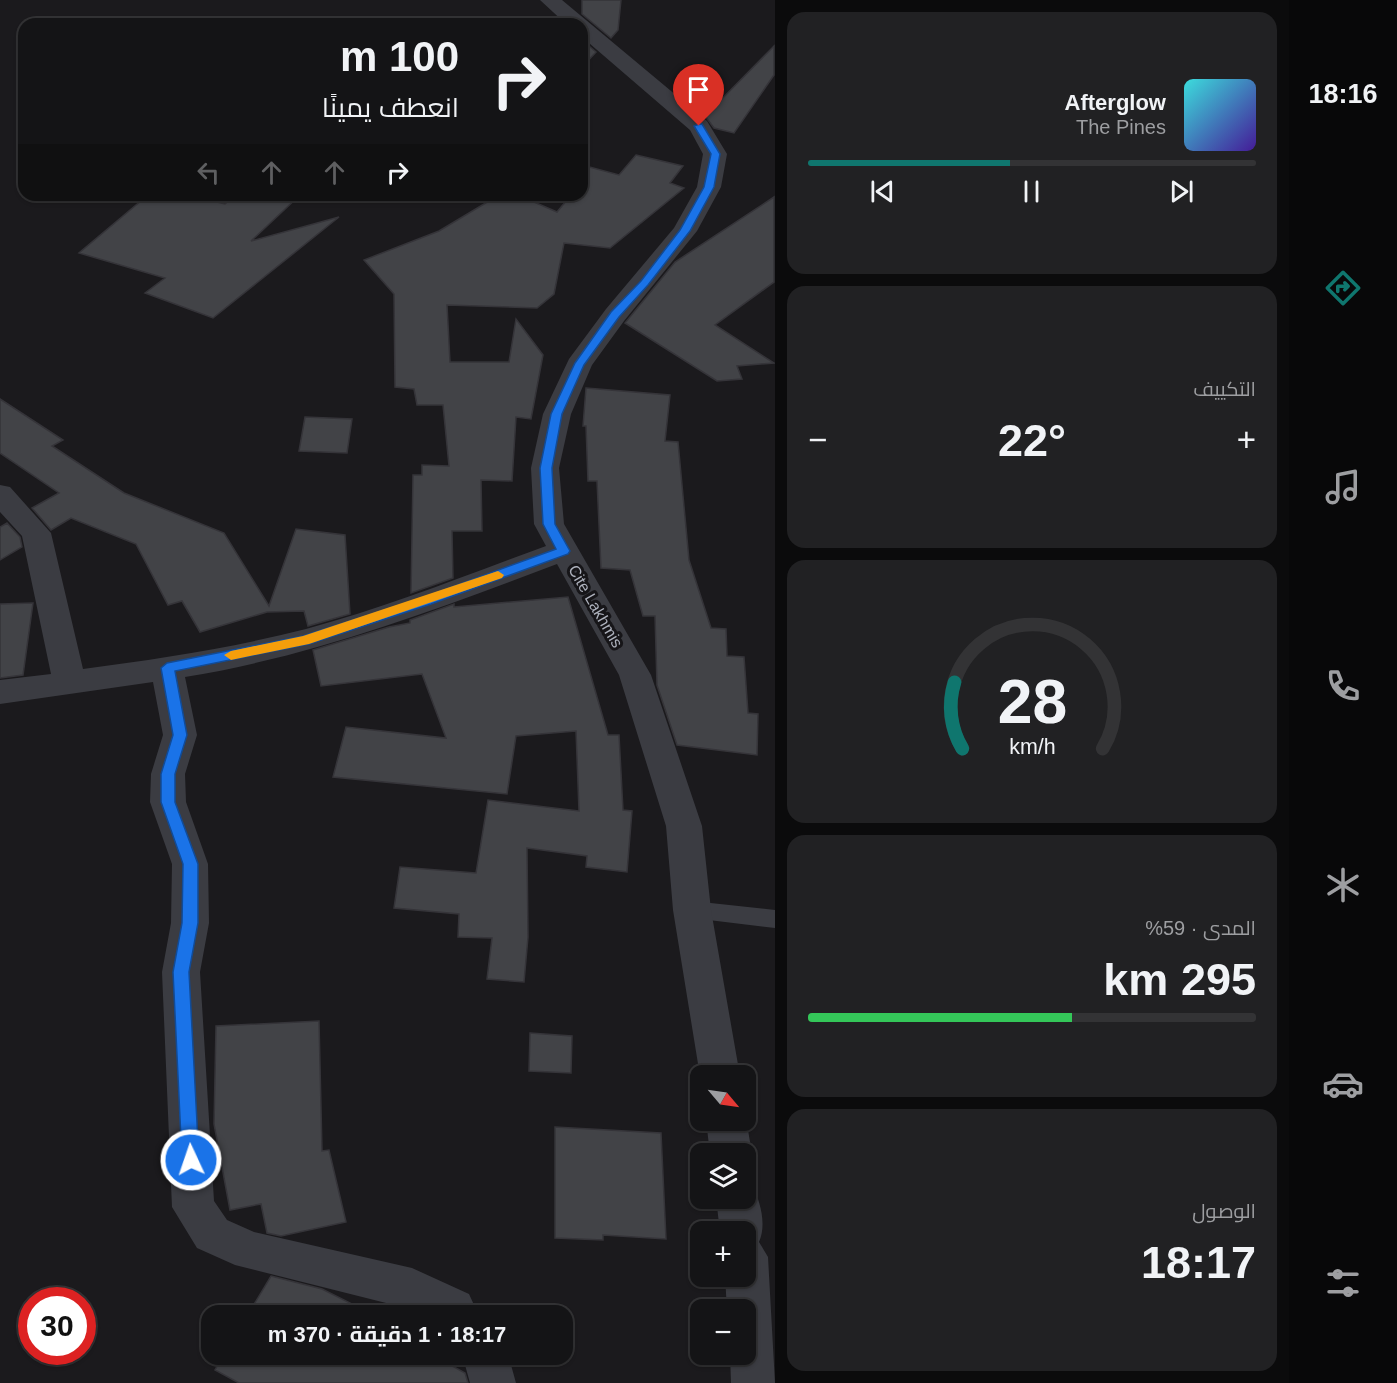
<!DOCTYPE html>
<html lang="ar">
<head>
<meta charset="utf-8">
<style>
  body { margin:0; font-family:Helvetica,Cairo,sans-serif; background:#212123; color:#f1f3f6; direction:rtl; height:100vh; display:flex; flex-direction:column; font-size:22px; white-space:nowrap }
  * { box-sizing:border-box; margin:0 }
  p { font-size:20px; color:#9d9ea1 }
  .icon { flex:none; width:33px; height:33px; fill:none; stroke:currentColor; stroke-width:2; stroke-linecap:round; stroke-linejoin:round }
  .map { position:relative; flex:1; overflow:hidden; direction:ltr }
  .sheet { display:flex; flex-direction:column; gap:12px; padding:12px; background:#0b0b0c; width:514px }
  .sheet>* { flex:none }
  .guide { position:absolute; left:18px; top:18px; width:570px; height:183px; border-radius:18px; box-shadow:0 2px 4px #0004,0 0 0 2px #333335; direction:rtl; background:#141416; color:#f1f3f6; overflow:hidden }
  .needle { width:39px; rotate:119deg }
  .tools { position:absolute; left:690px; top:1065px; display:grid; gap:12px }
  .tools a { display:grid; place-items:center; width:66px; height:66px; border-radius:12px; background:#141416; box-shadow:0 2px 4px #0004,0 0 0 2px #333335; font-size:30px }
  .speed { position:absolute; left:18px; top:1287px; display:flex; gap:12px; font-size:30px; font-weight:700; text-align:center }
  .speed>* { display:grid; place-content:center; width:78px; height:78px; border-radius:50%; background:#141416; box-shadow:0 2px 4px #0004,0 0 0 2px #333335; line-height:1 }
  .speed .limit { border:9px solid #d22; background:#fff; color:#111 }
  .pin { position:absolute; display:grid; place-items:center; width:51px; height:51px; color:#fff; margin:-62px -26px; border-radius:50% 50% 50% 0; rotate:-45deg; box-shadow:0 0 6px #0007 }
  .pin .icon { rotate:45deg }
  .me { position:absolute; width:66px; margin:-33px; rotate:357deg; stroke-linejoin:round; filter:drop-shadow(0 0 4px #0008) }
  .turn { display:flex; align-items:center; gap:21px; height:126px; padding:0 30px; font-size:27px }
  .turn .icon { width:78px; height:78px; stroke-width:2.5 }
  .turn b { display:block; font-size:42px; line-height:51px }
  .lanes { display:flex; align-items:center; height:57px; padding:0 30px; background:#0003; justify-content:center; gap:30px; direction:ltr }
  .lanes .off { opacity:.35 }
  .big { font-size:45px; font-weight:700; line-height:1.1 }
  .sheet .card { flex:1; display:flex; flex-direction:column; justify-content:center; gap:9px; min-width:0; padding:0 21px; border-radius:18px; background:#212123 }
  .sheet .dial { align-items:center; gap:0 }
  .dial svg { height:156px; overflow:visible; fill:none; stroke:#333335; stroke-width:7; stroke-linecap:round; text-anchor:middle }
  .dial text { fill:#f1f3f6; stroke:none }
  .song { display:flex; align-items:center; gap:18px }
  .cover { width:72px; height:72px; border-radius:9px; background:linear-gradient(135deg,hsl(180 70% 55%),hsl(260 70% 35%)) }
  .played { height:6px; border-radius:3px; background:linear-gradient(90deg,#0f766e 45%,#333335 45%) }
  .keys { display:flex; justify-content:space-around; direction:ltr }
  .heat { display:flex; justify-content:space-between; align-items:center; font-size:33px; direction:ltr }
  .charge { height:9px; border-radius:4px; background:linear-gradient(90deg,#34c759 59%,#333335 0) }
  .trip { position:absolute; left:201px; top:1305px; width:372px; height:60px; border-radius:18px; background:#141416; box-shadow:0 2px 4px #0004,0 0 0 2px #333335; font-weight:700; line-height:60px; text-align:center; direction:rtl }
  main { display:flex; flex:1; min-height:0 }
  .tab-bar { display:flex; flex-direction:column; width:108px; justify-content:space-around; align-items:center; background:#080809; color:#9d9ea1 }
  .tab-bar .icon { width:42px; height:42px }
  .tab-bar .active { color:#0f766e }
  .tab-bar b { font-size:27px; color:#f1f3f6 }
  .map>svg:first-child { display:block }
  .building { fill:#424347; stroke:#353439; stroke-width:1.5 }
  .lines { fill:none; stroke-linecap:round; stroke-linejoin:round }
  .lane { fill:#3b3c42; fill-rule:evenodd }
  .street { fill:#3b3c42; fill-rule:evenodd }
  .route { fill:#1a73e8; stroke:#114b97; stroke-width:1.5 }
  .slow { fill:#f59e0b }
  .labels { text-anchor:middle; stroke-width:6; stroke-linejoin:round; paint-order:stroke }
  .street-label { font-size:16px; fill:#adb1bc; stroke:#161518 }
</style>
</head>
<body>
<main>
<nav class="tab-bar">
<b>18:16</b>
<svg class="icon active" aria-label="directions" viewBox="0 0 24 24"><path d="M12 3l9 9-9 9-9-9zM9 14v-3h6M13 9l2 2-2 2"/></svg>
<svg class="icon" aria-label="music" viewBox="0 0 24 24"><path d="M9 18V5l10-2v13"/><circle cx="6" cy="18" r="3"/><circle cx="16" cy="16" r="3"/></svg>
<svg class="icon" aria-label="phone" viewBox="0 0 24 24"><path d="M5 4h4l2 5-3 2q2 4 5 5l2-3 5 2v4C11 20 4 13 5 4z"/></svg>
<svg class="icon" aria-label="climate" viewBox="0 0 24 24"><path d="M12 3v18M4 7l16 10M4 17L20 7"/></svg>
<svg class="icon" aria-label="car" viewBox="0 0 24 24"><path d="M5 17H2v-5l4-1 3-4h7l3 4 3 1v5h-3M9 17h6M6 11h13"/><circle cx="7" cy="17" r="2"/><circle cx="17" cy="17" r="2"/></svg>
<svg class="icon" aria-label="filters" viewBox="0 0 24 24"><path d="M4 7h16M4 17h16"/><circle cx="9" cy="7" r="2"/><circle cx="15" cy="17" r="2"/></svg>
</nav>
<section class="sheet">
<div class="card">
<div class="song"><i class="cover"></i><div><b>Afterglow</b><p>The Pines</p></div></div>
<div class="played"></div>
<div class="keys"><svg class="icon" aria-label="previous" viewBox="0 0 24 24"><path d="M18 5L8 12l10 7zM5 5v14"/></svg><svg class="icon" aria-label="pause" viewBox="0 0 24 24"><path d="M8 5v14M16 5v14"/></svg><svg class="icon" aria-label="next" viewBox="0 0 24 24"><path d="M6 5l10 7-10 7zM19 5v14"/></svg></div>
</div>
<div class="card"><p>التكييف</p>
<div class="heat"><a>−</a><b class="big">22°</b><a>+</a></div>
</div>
<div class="card dial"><svg viewBox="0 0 100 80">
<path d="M14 69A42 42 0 1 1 86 69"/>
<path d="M14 69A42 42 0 0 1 10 35" stroke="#0f766e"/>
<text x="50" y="56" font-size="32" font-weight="700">28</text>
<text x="50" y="72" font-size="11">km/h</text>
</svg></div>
<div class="card"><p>المدى · 59%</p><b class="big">295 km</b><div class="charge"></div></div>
<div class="card"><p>الوصول</p><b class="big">18:17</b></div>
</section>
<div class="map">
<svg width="775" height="1383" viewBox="0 0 775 1383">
  <rect width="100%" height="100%" fill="#1b1a1d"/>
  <!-- building -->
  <path class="building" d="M582,0h39l-3,30 -7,8 -29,-24z
    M582,40l14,12 -14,15z
    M774,46v29l-40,58 -20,-5 -9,-12z
    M636,155l47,11 -13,17 14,5 -74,60 -46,-5 -10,51 -17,14 -90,-3 3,57h59l7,-43 27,36 -12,64 -15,-2 -4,64 -31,-1 1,51h-30l1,47 -42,15 2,-118h9v-10l27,1 -6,-61h-26l-3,-16 -19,-2 -1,-93 -30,-34 75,-29 60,-36h19l39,17 14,-17h11v-30l37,10z
    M148,195h40l37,9 10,-9h65l-49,46 88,-24 -126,101 -68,-25 20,-15 -86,-25z
    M774,197v85l-59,43 59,38 -37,3 5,13 -25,2 -92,-58 50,-61z
    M586,388l84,7 -5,46 13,1 11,118 22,68 15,1 1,27 17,1 4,56 10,1 -1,41 -80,-10 -20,-60 -2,-69h-12l-13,-46 -29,-2 -4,-87h-9l-2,-55h-3z
    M0,399l63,41 -11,6 72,47 100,40 45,73 27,-77 49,6 5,79 -42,12 -4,-15 -37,1 -67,20 -18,-31 -14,4 -32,-61 -65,-26 -20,12 -19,-22 27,-15 -59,-40z
    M305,417l47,2 -5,34 -48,-2z
    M7,523l13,14 2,10 -22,13v-33z
    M568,597l40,138h11l4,75 9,1 -5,61 -41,-5 1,-11 -60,-8 1,89 -4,45 -37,-3 5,-41 -34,-1 1,-23 -65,-6 6,-41 76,6 12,-73 91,11 -3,-80 -60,5 -9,58 -174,-17 13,-50 100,11 -24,-64 -101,12 -8,-36 76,-23 21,-4v-3l44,-16v3z
    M33,603l-10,72 -23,3v-74z
    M319,1021l3,130 7,-1 17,72 -65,14 -14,-3 -6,-29 -31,6 -16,-86 2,-98z
    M530,1033l42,3 -1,37 -42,-2z
    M555,1127l106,6 5,106 -63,-4v5l-48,-2z
    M271,1276l51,13 46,23 -2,4h-119z
    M224,1354h207l34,19 3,10h-229l-24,-13z"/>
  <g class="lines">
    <!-- lane -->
    <path class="lane" d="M692,901l83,9v18l-91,-11 -4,-7 4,-7z"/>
    <!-- street -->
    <path class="street" d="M540,0h22l145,121 20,33 -6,33 -24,44 -73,90 -32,44 -21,49 -12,54 5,56 87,151 51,151 9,84 29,166h-40l-27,-166 -7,-84 -47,-151 -62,-111c-122,46 -243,92 -372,113l12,58 -12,39 1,28 22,62 1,59 -9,49 14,229 13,19 27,12 158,36 57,26 10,22h-59l-14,-8 -171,-43 -38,-17 -25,-41 -10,-235 9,-49 1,-59 -22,-62 1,-28 12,-39 -10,-53 -153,22v-24l51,-6 -29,-138 -22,-24v-27l10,2 41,46 32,136c75,-10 149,-21 223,-40 82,-22 161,-54 240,-83l-12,-22 -3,-56 12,-54 26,-55 37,-50 68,-81 23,-41 6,-33 -13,-24 -108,-93v-13h-16z
      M746,1118l6,36 -6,13v-13h-36l-4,-34h40z
      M746,1182l6,2c8,17 15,40 7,58l9,15 7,126h-44l-1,-29h16v-44h-19l-2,-34h21v-44h-26l-4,-34h30z
      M462,1354h46l8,29h-46z"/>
  </g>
  <!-- route -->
  <path class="route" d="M699,124h3l18,30 -6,33 -24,44 -42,54 -29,32 -35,48 -22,49 -10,54 3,56 15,27 -2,3 -137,50 -122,40 -134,27 12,64 -12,39v28l23,62v59l-9,49 10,188 -2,5 -6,2 -6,-2 -3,-5 -9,-188 9,-49 1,-59 -22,-62v-28l12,-39 -12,-67 6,-5 136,-27 119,-38 134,-49 -13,-25 -3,-56 11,-54 24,-51 36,-51 30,-31 39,-51 24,-43 7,-33 -17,-28z"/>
  <!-- slow -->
  <path class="slow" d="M498,571l6,4 -2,3 -193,66 -78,16 -7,-5 7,-4 72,-15z"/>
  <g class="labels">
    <!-- street labels -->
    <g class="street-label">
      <text transform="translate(596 606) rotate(60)" y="6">Cite Lakhmis</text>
    </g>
  </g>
</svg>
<div class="tools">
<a><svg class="needle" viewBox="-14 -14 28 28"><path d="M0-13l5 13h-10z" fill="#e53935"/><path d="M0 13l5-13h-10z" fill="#9d9ea1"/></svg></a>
<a><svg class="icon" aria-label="layers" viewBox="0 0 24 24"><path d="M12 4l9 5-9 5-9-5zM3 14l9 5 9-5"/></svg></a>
<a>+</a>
<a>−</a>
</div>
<div class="speed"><div class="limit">30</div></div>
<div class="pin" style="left:699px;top:126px;background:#d93025"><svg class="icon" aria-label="arrive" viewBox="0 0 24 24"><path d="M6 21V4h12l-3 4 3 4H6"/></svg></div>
<svg class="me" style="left:191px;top:1160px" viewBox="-20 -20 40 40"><circle r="17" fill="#1a73e8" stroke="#fff" stroke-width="3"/><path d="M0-11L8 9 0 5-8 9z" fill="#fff"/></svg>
<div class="trip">18:17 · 1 دقيقة · 370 m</div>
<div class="guide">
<div class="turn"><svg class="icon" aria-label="right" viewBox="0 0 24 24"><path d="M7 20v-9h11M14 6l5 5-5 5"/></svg><div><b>100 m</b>انعطف يمينًا</div></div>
<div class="lanes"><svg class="icon off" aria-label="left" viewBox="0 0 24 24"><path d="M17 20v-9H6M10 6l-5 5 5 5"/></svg><svg class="icon off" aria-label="ahead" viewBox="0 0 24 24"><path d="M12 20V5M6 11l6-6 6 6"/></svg><svg class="icon off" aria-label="ahead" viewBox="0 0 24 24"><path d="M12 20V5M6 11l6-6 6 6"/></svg><svg class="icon" aria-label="right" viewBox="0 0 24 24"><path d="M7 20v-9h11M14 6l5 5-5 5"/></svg></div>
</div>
</div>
</main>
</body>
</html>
